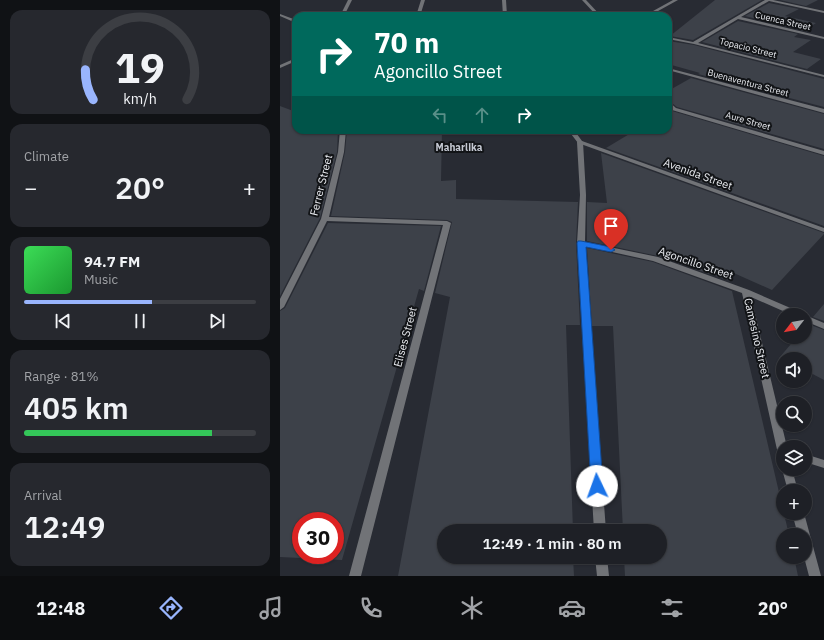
<!DOCTYPE html>
<html lang="en">
<head>
<meta charset="utf-8">
<style>
  body { margin:0; font-family:"IBM Plex Sans",sans-serif; background:#26282e; color:#f1f3f6; height:100vh; display:flex; flex-direction:column; font-size:15px; white-space:nowrap }
  * { box-sizing:border-box; margin:0 }
  p { font-size:13px; color:#a1a3a7 }
  .icon { flex:none; width:22px; height:22px; fill:none; stroke:currentColor; stroke-width:2; stroke-linecap:round; stroke-linejoin:round }
  .map { position:relative; flex:1; overflow:hidden }
  .details { display:flex; flex-direction:column; gap:10px; padding:10px; background:#101215; width:280px }
  .details>* { flex:none }
  .banner { position:absolute; left:12px; top:12px; width:380px; height:122px; border-radius:12px; box-shadow:0 1px 3px #0004,0 0 0 1px #3c3e43; background:#00695c; color:#fff; overflow:hidden }
  .needle { width:26px; rotate:239deg }
  .controls { position:absolute; left:496px; top:308px; display:grid; gap:8px }
  .controls a { display:grid; place-items:center; width:36px; height:36px; border-radius:50%; background:#1e2026; box-shadow:0 1px 3px #0004,0 0 0 1px #3c3e43; font-size:20px }
  .speed { position:absolute; left:12px; top:512px; display:flex; gap:8px; font-size:20px; font-weight:700; text-align:center }
  .speed>* { display:grid; place-content:center; width:52px; height:52px; border-radius:50%; background:#1e2026; box-shadow:0 1px 3px #0004,0 0 0 1px #3c3e43; line-height:1 }
  .speed .limit { border:6px solid #d22; background:#fff; color:#111 }
  .pin { position:absolute; display:grid; place-items:center; width:34px; height:34px; color:#fff; margin:-41px -17px; border-radius:50% 50% 50% 0; rotate:-45deg; box-shadow:0 0 4px #0007 }
  .pin .icon { rotate:45deg }
  .me { position:absolute; width:44px; margin:-22px; rotate:357deg; stroke-linejoin:round; filter:drop-shadow(0 0 3px #0008) }
  .turn { display:flex; align-items:center; gap:14px; height:84px; padding:0 16px; font-size:18px }
  .turn .icon { width:52px; height:52px; stroke-width:2.5 }
  .turn b { display:block; font-size:28px; line-height:34px }
  .lanes { display:flex; align-items:center; height:38px; padding:0 16px; background:#0003; justify-content:center; gap:20px; direction:ltr }
  .lanes .off { opacity:.35 }
  .big { font-size:30px; font-weight:600; line-height:1.1 }
  .details .card { flex:1; display:flex; flex-direction:column; justify-content:center; gap:6px; min-width:0; padding:0 14px; border-radius:12px; background:#26282e }
  .details .dial { align-items:center; gap:0 }
  .dial svg { height:104px; overflow:visible; fill:none; stroke:#3c3e43; stroke-width:7; stroke-linecap:round; text-anchor:middle }
  .dial text { fill:#f1f3f6; stroke:none }
  .song { display:flex; align-items:center; gap:12px }
  .cover { width:48px; height:48px; border-radius:6px; background:linear-gradient(135deg,hsl(130 70% 55%),hsl(130 70% 35%)) }
  .played { height:4px; border-radius:2px; background:linear-gradient(90deg,#99b5fd 55%,#3c3e43 55%) }
  .keys { display:flex; justify-content:space-around; direction:ltr }
  .heat { display:flex; justify-content:space-between; align-items:center; font-size:22px; direction:ltr }
  .charge { height:6px; border-radius:3px; background:linear-gradient(90deg,#34c759 81%,#3c3e43 0) }
  .trip { position:absolute; left:157px; top:524px; width:230px; height:40px; border-radius:20px; background:#1e2026; box-shadow:0 1px 3px #0004,0 0 0 1px #3c3e43; font-weight:600; line-height:40px; text-align:center }
  .tab-bar { display:flex; height:64px; justify-content:space-around; align-items:center; background:#0c0d0f; color:#a1a3a7 }
  .tab-bar .icon { width:28px; height:28px }
  .tab-bar .on { color:#99b5fd }
  .tab-bar b { font-size:18px; color:#f1f3f6 }
  main { display:flex; flex:1; min-height:0 }
  .map>svg:first-child { display:block }
  .building { fill:#3d4149; fill-rule:evenodd }
  .lines { fill:none; stroke-linecap:round; stroke-linejoin:round }
  .minor { fill:#717377; fill-rule:evenodd }
  .tertiary { fill:#717377; fill-rule:evenodd }
  .route { fill:#1a73e8; stroke:#114b97 }
  .labels { text-anchor:middle; stroke-width:4; stroke-linejoin:round; paint-order:stroke }
  .far-street-label { font-size:9px; fill:#eceef3; stroke:#121417 }
  .far-neighbourhood-label { font-size:10px; font-weight:bold; fill:#c5c9d3; stroke:#121417 }
  .street-label { font-size:11px; fill:#eceef3; stroke:#121417 }
</style>
</head>
<body>
<main>
<section class="details">
<div class="card dial"><svg viewBox="0 0 100 80">
<path d="M14 69A42 42 0 1 1 86 69"/>
<path d="M14 69A42 42 0 0 1 8 46" stroke="#99b5fd"/>
<text x="50" y="56" font-size="32" font-weight="700">19</text>
<text x="50" y="72" font-size="11">km/h</text>
</svg></div>
<div class="card"><p>Climate</p>
<div class="heat"><a>−</a><b class="big">20°</b><a>+</a></div>
</div>
<div class="card">
<div class="song"><i class="cover"></i><div><b>94.7 FM</b><p>Music</p></div></div>
<div class="played"></div>
<div class="keys"><svg class="icon" aria-label="previous" viewBox="0 0 24 24"><path d="M18 5L8 12l10 7zM5 5v14"/></svg><svg class="icon" aria-label="pause" viewBox="0 0 24 24"><path d="M8 5v14M16 5v14"/></svg><svg class="icon" aria-label="next" viewBox="0 0 24 24"><path d="M6 5l10 7-10 7zM19 5v14"/></svg></div>
</div>
<div class="card"><p>Range · 81%</p><b class="big">405 km</b><div class="charge"></div></div>
<div class="card"><p>Arrival</p><b class="big">12:49</b></div>
</section>
<div class="map">
<svg width="544" height="576" viewBox="0 0 544 576">
  <rect width="100%" height="100%" fill="#282b33"/>
  <!-- building -->
  <path class="building" d="M435,0h47l-69,40 -23,-4z
    M500,0h38l-12,6z
    M489,3l30,6 -14,7 31,7 -12,8 -59,-15z
    M458,21l60,13 -4,3 17,3 -18,12 28,7 -14,10 -105,-27z
    M388,41l26,4 130,34v28l-126,-33 2,-1 -32,-9z
    M411,78l133,36v35l-147,-42 -9,-7v-9z
    M0,106l16,6v18h42l-1,22 -17,66 -40,78z
    M388,108l4,3 152,45v70l-218,-78 30,-18h32z
    M67,130h95l-1,51 15,-1v19l122,3 -2,41 4,82h-14l7,206h-129v26h129l1,19h-176l52,-279 -15,-4 17,-71 -5,-2 -116,-4 14,-64z
    M321,153l223,80v1l-52,56 -45,-20 3,11 -72,-25 -71,-15v-39l20,1z
    M48,223l113,3 -17,65 -5,-2 -77,271 -62,-3v-246l5,-3zM21,521h34v34h-34z
    M307,248l66,14 79,29 57,244h-6v22h11l4,19h-173l-1,-19h36v-26h-37l-10,-205h-21z
    M544,304v17l-11,-4z
    M528,324l16,6v50l-19,-10v-11h-22l-4,-1 18,-21h8v-10z"/>
  <g class="lines">
    <!-- minor -->
    <path class="minor" d="M68,0h4l-8,16h-4z
      M141,0h4l-5,16h-4z
      M302,0h4l15,16h-4z
      M393,0h5l-29,16h-5z
      M485,0h8l51,11v2l-55,-12 -28,16 83,20v2l-86,-20 -40,24 126,32v2l-130,-33 -26,-5v-2l25,5z
      M0,14l16,6v3l-16,-7z
      M16,58v3l-16,7v-3z
      M388,68l156,41v4l-156,-43z
      M388,101l8,7 148,43v4l-152,-45 -4,-4z
      M60,130h6l-2,22 -15,65 118,4 4,2 -90,353h-12l94,-351 -116,-4 -43,86 -4,3v-11l41,-80 17,-67z
      M300,140l3,2 3,53 -1,47 73,15 91,33 53,23 1,2h-11l-41,-18 36,150h-4v11l-4,-1 -1,-3 -36,-161 -89,-32 -68,-15 21,285h-12l-17,-288 3,-48 -3,-53z
      M525,315l19,8v6l-19,-8z
      M525,454l19,6v8l-19,-6z
      M503,466v3h9l6,22h-10l-6,-22z
      M512,513h12l17,63h-12l-5,-19h1v-22h-7z
      M315,557h12l2,19h-12z"/>
    <!-- tertiary -->
    <path class="tertiary" d="M222,0h4l1,16h-4z
      M288,130h6l8,11 242,87v4l-246,-89z"/>
  </g>
  <!-- route -->
  <path class="route" d="M298,241h3l30,6 4,3 -4,2 -25,-5 17,239 -2,3 -4,2 -5,-2 -1,-3 -14,-243z"/>
  <g class="labels">
    <!-- far-street labels -->
    <g class="far-street-label">
      <text transform="translate(503 21) rotate(13)" y="3">Cuenca Street</text>
      <text transform="translate(468 48) rotate(14)" y="3">Topacio Street</text>
      <text transform="translate(468 83) rotate(15)" y="3">Buenaventura Street</text>
      <text transform="translate(468 121) rotate(16)" y="3">Aure Street</text>
    </g>
    <!-- far-neighbourhood labels -->
    <g class="far-neighbourhood-label">
      <text x="179" y="151">Maharlika</text>
    </g>
    <!-- street labels -->
    <g class="street-label">
      <text transform="translate(418 174) rotate(20)" y="4">Avenida Street</text>
      <text transform="translate(41 185) rotate(-76)" y="4">Ferrer Street</text>
      <text transform="translate(416 263) rotate(19)" y="4">Agoncillo Street</text>
      <text transform="translate(125 337) rotate(-75)" y="4">Elises Street</text>
      <text transform="translate(477 338) rotate(77)" y="4">Camesino Street</text>
    </g>
  </g>
</svg>
<div class="controls">
<a><svg class="needle" viewBox="-14 -14 28 28"><path d="M0-13l5 13h-10z" fill="#e53935"/><path d="M0 13l5-13h-10z" fill="#a1a3a7"/></svg></a>
<a><svg class="icon" aria-label="sound" viewBox="0 0 24 24"><path d="M4 9h4l5-4v14l-5-4H4zM17 9q2 3 0 6"/></svg></a>
<a><svg class="icon" aria-label="search" viewBox="0 0 24 24"><circle cx="10" cy="10" r="6"/><path d="M15 15l6 6"/></svg></a>
<a><svg class="icon" aria-label="layers" viewBox="0 0 24 24"><path d="M12 4l9 5-9 5-9-5zM3 14l9 5 9-5"/></svg></a>
<a>+</a>
<a>−</a>
</div>
<div class="speed"><div class="limit">30</div></div>
<div class="pin" style="left:331px;top:250px;background:#d93025"><svg class="icon" aria-label="arrive" viewBox="0 0 24 24"><path d="M6 21V4h12l-3 4 3 4H6"/></svg></div>
<svg class="me" style="left:317px;top:486px" viewBox="-20 -20 40 40"><circle r="19" fill="#fff"/><path d="M0-13L10 11 0 6-10 11z" fill="#1a73e8"/></svg>
<div class="trip">12:49 · 1 min · 80 m</div>
<div class="banner">
<div class="turn"><svg class="icon" aria-label="right" viewBox="0 0 24 24"><path d="M7 20v-9h11M14 6l5 5-5 5"/></svg><div><b>70 m</b>Agoncillo Street</div></div>
<div class="lanes"><svg class="icon off" aria-label="left" viewBox="0 0 24 24"><path d="M17 20v-9H6M10 6l-5 5 5 5"/></svg><svg class="icon off" aria-label="ahead" viewBox="0 0 24 24"><path d="M12 20V5M6 11l6-6 6 6"/></svg><svg class="icon" aria-label="right" viewBox="0 0 24 24"><path d="M7 20v-9h11M14 6l5 5-5 5"/></svg></div>
</div>
</div>
</main>
<nav class="tab-bar">
<b>12:48</b>
<svg class="icon on" aria-label="directions" viewBox="0 0 24 24"><path d="M12 3l9 9-9 9-9-9zM9 14v-3h6M13 9l2 2-2 2"/></svg>
<svg class="icon" aria-label="music" viewBox="0 0 24 24"><path d="M9 18V5l10-2v13"/><circle cx="6" cy="18" r="3"/><circle cx="16" cy="16" r="3"/></svg>
<svg class="icon" aria-label="phone" viewBox="0 0 24 24"><path d="M5 4h4l2 5-3 2q2 4 5 5l2-3 5 2v4C11 20 4 13 5 4z"/></svg>
<svg class="icon" aria-label="climate" viewBox="0 0 24 24"><path d="M12 3v18M4 7l16 10M4 17L20 7"/></svg>
<svg class="icon" aria-label="car" viewBox="0 0 24 24"><path d="M5 17H2v-5l4-1 3-4h7l3 4 3 1v5h-3M9 17h6M6 11h13"/><circle cx="7" cy="17" r="2"/><circle cx="17" cy="17" r="2"/></svg>
<svg class="icon" aria-label="filters" viewBox="0 0 24 24"><path d="M4 7h16M4 17h16"/><circle cx="9" cy="7" r="2"/><circle cx="15" cy="17" r="2"/></svg>
<b>20°</b>
</nav>
</body>
</html>
